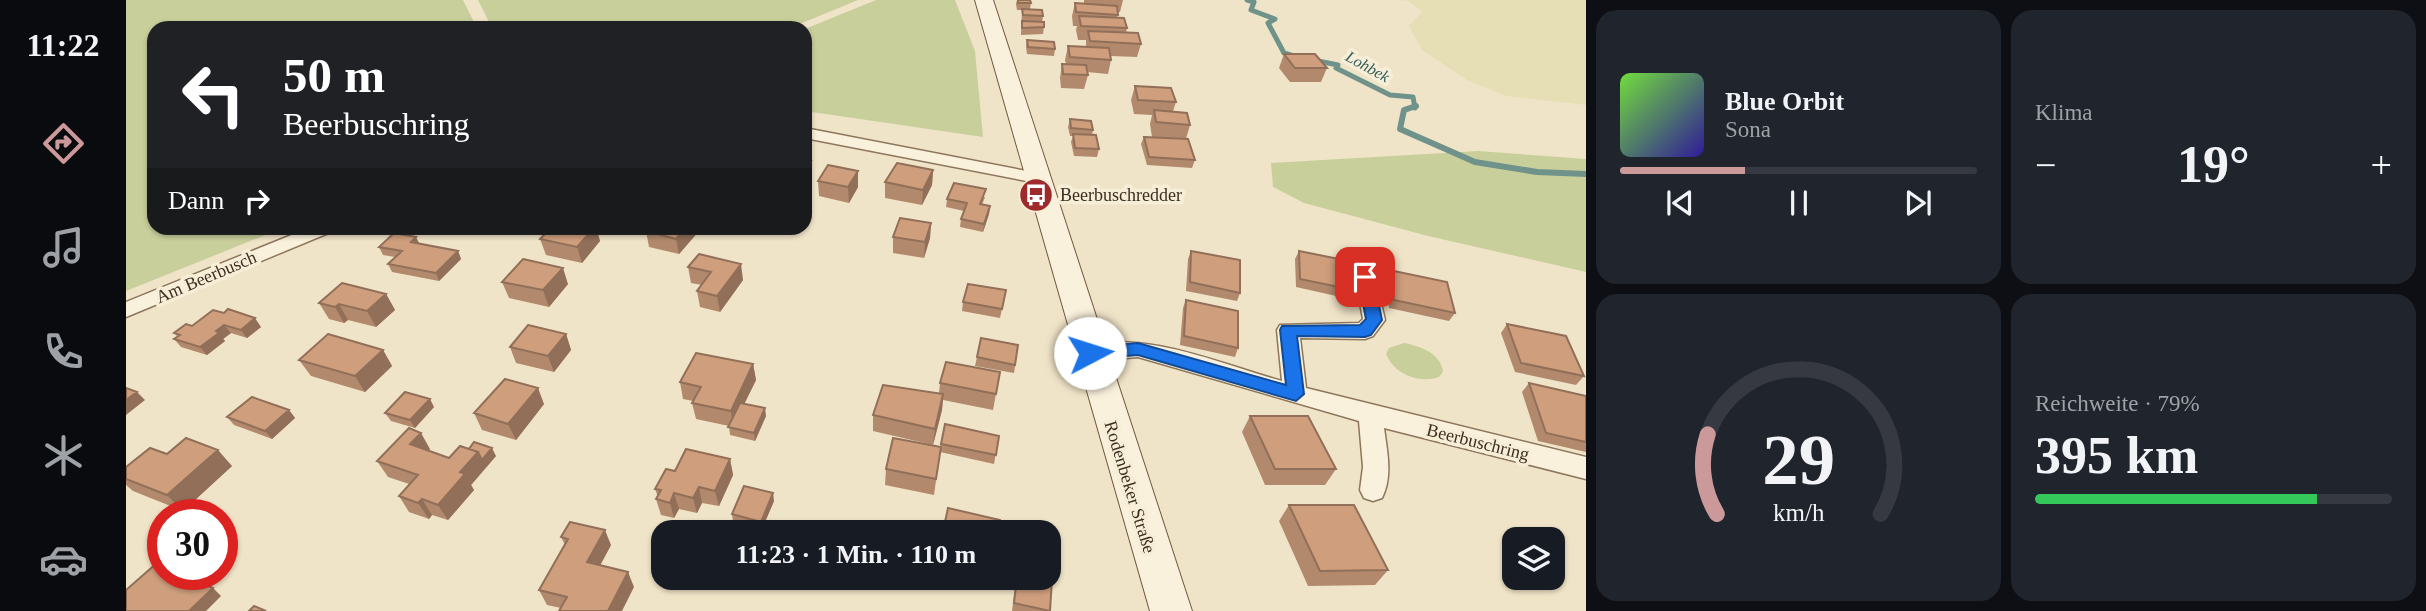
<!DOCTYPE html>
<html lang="de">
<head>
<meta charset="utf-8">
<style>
  body { margin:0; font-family:Georgia,serif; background:#20242c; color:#f1f3f6; height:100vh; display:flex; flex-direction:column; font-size:26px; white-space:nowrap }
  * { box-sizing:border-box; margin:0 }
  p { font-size:23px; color:#9ea1a6 }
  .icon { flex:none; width:38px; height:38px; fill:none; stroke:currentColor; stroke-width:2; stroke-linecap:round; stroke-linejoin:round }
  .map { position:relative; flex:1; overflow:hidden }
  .panel { display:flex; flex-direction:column; gap:10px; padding:10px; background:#0d0f14; width:840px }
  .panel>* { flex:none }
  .hud { position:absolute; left:21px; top:21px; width:665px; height:214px; border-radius:21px; box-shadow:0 2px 5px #0004; background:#202124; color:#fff; overflow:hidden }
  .controls { position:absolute; left:1376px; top:527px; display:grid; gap:14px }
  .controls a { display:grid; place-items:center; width:63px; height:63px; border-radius:14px; background:#171b24; box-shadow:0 2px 5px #0004; font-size:35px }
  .speed { position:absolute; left:21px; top:499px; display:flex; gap:14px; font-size:35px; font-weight:700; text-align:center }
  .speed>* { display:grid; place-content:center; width:91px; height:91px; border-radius:50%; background:#171b24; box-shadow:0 2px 5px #0004; line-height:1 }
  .speed .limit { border:10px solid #d22; background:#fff; color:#111 }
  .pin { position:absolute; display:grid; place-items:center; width:60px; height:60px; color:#fff; margin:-30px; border-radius:14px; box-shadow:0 4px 10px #0006 }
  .me { position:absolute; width:77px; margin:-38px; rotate:85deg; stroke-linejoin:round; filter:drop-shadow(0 0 5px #0008) }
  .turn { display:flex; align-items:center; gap:24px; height:147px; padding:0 21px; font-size:32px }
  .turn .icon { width:91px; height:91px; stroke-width:2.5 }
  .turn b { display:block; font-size:49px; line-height:60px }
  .then { display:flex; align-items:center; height:66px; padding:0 21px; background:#0003; gap:14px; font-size:26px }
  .big { font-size:52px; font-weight:800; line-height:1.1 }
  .panel .widget { flex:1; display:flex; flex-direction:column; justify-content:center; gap:10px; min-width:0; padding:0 24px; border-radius:21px; background:#20242c }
  .panel .dial { align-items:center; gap:0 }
  .dial svg { height:182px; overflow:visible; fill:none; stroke:#363941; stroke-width:7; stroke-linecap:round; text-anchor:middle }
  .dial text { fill:#f1f3f6; stroke:none }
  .song { display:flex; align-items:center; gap:21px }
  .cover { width:84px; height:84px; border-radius:10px; background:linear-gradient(135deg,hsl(100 70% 55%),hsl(250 70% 35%)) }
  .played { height:7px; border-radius:4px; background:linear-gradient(90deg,#cc999b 35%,#363941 35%) }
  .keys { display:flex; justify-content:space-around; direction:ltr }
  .heat { display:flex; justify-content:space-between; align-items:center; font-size:38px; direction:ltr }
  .charge { height:10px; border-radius:5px; background:linear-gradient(90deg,#34c759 79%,#363941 0) }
  .panel .tiles { flex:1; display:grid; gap:10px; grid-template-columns:repeat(2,1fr) }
  .trip { position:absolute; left:525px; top:520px; width:410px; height:70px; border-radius:21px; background:#171b24; box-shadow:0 2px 5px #0004; font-weight:800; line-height:70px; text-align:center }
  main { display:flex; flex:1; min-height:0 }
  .dock { display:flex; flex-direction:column; width:126px; justify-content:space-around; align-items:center; background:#090b0e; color:#9ea1a6 }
  .dock .icon { width:49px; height:49px }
  .dock .active { color:#cc999b }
  .dock b { font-size:32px; color:#f1f3f6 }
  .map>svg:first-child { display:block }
  .farmland { fill:#e6deb5 }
  .green { fill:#c9cf9b }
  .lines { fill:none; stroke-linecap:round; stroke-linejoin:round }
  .stream-far1 { stroke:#6f938a; stroke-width:5 }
  .stream { stroke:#6f938a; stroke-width:6 }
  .street-casing { stroke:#8d765c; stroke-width:3 }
  .secondary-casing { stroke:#6f573f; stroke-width:2 }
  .street { fill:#faf1dc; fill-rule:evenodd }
  .secondary { fill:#faf1dc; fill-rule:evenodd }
  .wall { fill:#b2896c }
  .shaded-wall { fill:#916f58 }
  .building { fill:#cf9f7d; stroke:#916f58; stroke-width:2 }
  .route { fill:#1a73e8; stroke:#114b97; stroke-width:2 }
  .labels { text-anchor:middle; stroke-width:7; stroke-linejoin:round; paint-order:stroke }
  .far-water-label { font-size:16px; font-style:italic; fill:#2f5d5a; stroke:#f7eed8 }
  .poi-label { font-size:18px; fill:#3d2e20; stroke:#f7eed8; text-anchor:start }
  .street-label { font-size:18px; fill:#3d2e20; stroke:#f7eed8 }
</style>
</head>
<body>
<main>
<nav class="dock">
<b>11:22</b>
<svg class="icon active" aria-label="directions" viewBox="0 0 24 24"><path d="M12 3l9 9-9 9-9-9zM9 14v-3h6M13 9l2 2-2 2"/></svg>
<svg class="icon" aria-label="music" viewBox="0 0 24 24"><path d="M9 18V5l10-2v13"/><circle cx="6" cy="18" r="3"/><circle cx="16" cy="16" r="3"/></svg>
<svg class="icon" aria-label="phone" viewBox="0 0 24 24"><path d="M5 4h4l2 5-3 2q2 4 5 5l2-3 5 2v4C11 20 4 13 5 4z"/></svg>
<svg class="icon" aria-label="climate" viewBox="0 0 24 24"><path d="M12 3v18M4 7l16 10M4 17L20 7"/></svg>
<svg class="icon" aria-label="car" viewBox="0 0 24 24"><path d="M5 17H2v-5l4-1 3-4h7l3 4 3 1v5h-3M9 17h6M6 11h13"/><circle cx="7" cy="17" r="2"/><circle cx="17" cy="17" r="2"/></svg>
</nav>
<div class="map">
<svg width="1460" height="611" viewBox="0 0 1460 611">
  <rect width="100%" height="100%" fill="#f0e4c8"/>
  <!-- farmland -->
  <path class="farmland" d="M1269,0h191v105l-80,-9 -39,-16 -45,-30 -13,-24 13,-14 -13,-11z"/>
  <!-- green -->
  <path class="green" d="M0,0h337l14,28h-323v200h129l-157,63z
    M352,0h380l-68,28h-298z
    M750,0h79l20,51 8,86 -178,-26v-82z
    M1352,151l108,8v113l-158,-36 -124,-33 -31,-16 -2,-24z
    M1278,343c16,3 37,10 39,29l-4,5c-20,7 -45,-3 -53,-23l3,-6z"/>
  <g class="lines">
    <!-- stream-far1 -->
    <path class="stream-far1" d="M1121,0l7,2 -3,8 24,9 -7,4 16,30 10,3
      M1187,60l25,5 -2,3 54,27 23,2 2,11"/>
    <!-- stream -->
    <path class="stream" d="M1290,106l-12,4 -4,19 75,33 62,10 49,2"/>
    <!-- street casing -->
    <g class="street-casing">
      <path id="street" d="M679,128l232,45 9,5 -9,5 -232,-45z
        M183,228h24l-2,4 -205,85v-15z
        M1239,270l10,7 10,43 -12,16 -8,3 -65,-1 6,50 280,69v22l-202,-51c3,23 9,48 -2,70l-9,3 -9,-3 -4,-8 3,-23 -4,-46 -221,-64 -48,4 -8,-2 -3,-6 3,-6c61,-18 141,18 200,34l-5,-51 3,-5 79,-2 4,-4 -8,-42z"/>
    </g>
    <!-- secondary casing -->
    <g class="secondary-casing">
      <path id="secondary" d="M849,0h18l199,611h-42z"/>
    </g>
    <!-- street -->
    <use href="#street" class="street"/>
    <!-- secondary -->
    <use href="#secondary" class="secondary"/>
  </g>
  <!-- wall -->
  <path class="wall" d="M891,0h13l1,3 -1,6 13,7 -1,6 2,5 -1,7 -22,1 1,-25h-5l-1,-6z
    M958,0h39l-3,12h-2l-1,6 10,10 -1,5 15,11 -4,13 -27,-1 1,4 -3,14 -21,-2 1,3 -4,14 -23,-1 -1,-10 2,-14h4l-1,-4 3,-14 18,1v-7h-8l-2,-10 1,-4h-4l-1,-10 3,-13 9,1z
    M901,40l28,9 -1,7 -27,-2 -1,-7z
    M1158,54l43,14 -6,14h-31l-11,-14z
    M1009,86l41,16 -3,9 17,14 -4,14 9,21 -3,8 -45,-3 -6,-21 3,-7h8l-2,-13 2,-9 -18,-1 -3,-14z
    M944,119l23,11 -1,5 7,14 -2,8 -23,-1 -3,-14 2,-6h-3l-2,-9z
    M807,170l-1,15 -10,20 -37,-7v-16z
    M692,181l40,6 -9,16 -30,-7z
    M859,197l-3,8 8,1 -1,8 -6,18 -23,-5 1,-8 3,-8 -18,-4 1,-8z
    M805,223l-1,15 -6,20 -31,-5v-16z
    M302,228h34l-7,6 -26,-4z
    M468,228h2l4,13 -18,22 -36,-8 -6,-16z
    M520,231h53l-20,23 -30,-7z
    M293,244l39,7 3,8 -22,22 -47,-9 -4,-8 7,-7 -12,-2 -4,-8z
    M1065,251l49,42 -3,8 -51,-10 2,-32z
    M1173,251l59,40 -4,9 -58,-13 -1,-28z
    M562,267l55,13 -23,32 -20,-5 -3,-16 5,-6 -11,-2z
    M1263,270l66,43 -6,8 -60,-13 -5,-30z
    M376,282l66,2 -19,23 -40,-9z
    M880,290l-6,28 -38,-7 1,-9z
    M260,294l9,16 -19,17 -28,-7 -4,3 -15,-4 -10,-16z
    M1060,300l52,48 -3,9 -55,-12 3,-37z
    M87,310l48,17 -14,11 -16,-5 -8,6 2,2 -18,14 -26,-8 -7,-8 4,-2 -4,-4 18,-7z
    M1381,324l77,52 -8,9 -61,-13 -14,-39z
    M440,334l5,16 -17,22 -38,-9 -6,-16z
    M892,345l-4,28 -39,-7 2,-9z
    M257,350l9,16 -27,26 -54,-16 -12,-16z
    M627,364l3,16 -12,24 22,12 -11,25 -25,-6 -1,-9 -33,-7 -4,-16 1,-2 -10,-2 -3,-17z
    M874,372l-7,38 -50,-10 -1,10 -9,35 -60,-14v-16l66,-22 1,-10z
    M1403,383l57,13v56l-48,-11 -16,-49z
    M418,404l-28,36 -34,-10 -8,-17z
    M308,407l-19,21 -24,-7 -6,-8z
    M163,410l6,8 -23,21 -38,-14 -7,-8z
    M1124,416l86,53 -11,16h-60l-23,-53z
    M819,424l54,12 -5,28 -54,-12 -6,43 -49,-10 1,-16 54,-22z
    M304,449l-2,2 21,7 47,-2 -25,29 3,5 -26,30 -16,-5 -3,4 -20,-7 -10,-16 10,-12 -21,-7 -11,-16z
    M41,454l65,12 -49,45 -50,-20 -7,-6v-18z
    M604,459l3,16 -14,31 -17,-3 -5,10 -18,-4 -5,9 -13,-3 -5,-16 2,-2 -3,-8 20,-18z
    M648,501l-12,28 -29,-7 -1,-8z
    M1163,505l99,65 -13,15 -67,1 -29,-65z
    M435,537l50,8 -11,20 34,22 -73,21 -14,-3 -8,-15 26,-45z
    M890,578h29l5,33h-38z"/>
  <!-- shaded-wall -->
  <path class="shaded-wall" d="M685,161l1,15 -7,11v-17z
    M807,170l-1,15 -10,20 1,-15z
    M732,171v16l-9,16 -1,-16z
    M864,206l-1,8 -6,18 1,-8z
    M805,223l-1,15 -6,20 1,-16z
    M326,228h10l-7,6z
    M468,228h2l4,13 -18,22 -5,-16z
    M559,228h13l1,3 -20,23 -3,-15z
    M290,237l4,8 -9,-3z
    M332,251l3,8 -22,22 -3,-8z
    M615,264l2,16 -23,32 -3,-16z
    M437,268l5,16 -19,23 -6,-17z
    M260,294l9,16 -19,17 -9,-16z
    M213,304l9,16 -4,3 -9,-16z
    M129,318l6,9 -14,11 -6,-8z
    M98,325l7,8 -8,6 2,2 -18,14 -7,-8 16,-16z
    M440,334l5,16 -17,22 -6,-16z
    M257,350l9,16 -27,26 -10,-16z
    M627,364l3,16 -23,47 -2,-16z
    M412,388l6,16 -28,36 -8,-16z
    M11,392l8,8 -19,15v-15z
    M817,394l-1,16 -9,35 2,-16z
    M304,399l4,8 -19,21 -5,-8z
    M639,408l1,8 -11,25 -1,-8z
    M163,410l6,8 -23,21 -7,-8z
    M295,433l9,16 -11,11 -9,-16z
    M366,448l4,8 -25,29 3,5 -26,30 -10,-15 22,-33 18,-20z
    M92,450l14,16 -49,45 -16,-16z
    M604,459l3,16 -14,31 -4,-15z
    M573,487l3,16 -5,10 -4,-15z
    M548,493l5,16 -5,9 -4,-15z
    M647,493l1,8 -12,28 -1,-7z
    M296,499l10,16 -3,4 -11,-16z
    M479,530l6,15 -17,32 -7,-15z
    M502,572l6,15 -12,24h-14z
    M87,588l8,8 -15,15h-17z"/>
  <!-- building -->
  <path class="building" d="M892,0h12l1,3h-13z
    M949,3l42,3 1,9 -42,-3z
    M896,9l20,1 1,6 -20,-1z
    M953,16l45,2 3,10 -46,-2z
    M896,21l22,1v5l-22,1z
    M962,31l50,2 3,11 -51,-3z
    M901,40l27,2 1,7 -27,-2z
    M942,46l41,2 2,12 -41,-3z
    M1158,54h31l12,14h-32z
    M936,64l24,1 2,10 -25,-1z
    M1009,86l36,2 5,14 -38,-2z
    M1028,110l33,3 3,12 -34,-3z
    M944,119l21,2 2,9 -22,-2z
    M947,134l23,1 3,14 -24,-1z
    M1018,137l44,2 7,21 -46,-3z
    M679,160l6,1 -6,9z
    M771,163l36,7 -10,20 -38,-8z
    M702,165l30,6 -10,16 -30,-6z
    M828,183l32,6 -6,15 10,2 -6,18 -23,-5 6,-16 -20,-4z
    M774,218l31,5 -6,19 -32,-5z
    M425,228h43l-17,19 -37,-8z
    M523,228h36l-9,11 -30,-8z
    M268,233l22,4 -5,5 47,9 -22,22 -48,-9 14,-13 -23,-4z
    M1065,251l49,9v33l-50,-11z
    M1173,251l55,11 4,29 -58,-12z
    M573,254l42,10 -24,32 -20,-5 14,-19 -23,-5z
    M397,259l40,9 -20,22 -41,-8z
    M1263,270l58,12 8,31 -61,-13z
    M216,283l44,11 -19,17 -28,-7 -4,3 -16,-4z
    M842,284l38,6 -4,19 -39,-7z
    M1060,300l52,11v37l-54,-12z
    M102,309l27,9 -14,12 -17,-5 -8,6 3,2 -19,14 -26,-8 6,-4 -6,-2 12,-9 6,2 21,-16 11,3z
    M1381,324l59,12 18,40 -63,-13z
    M402,325l38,9 -18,22 -38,-9z
    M202,334l55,16 -28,26 -56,-16z
    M855,338l37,7 -3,20 -38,-8z
    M570,353l57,11 -22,47 -39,-8 9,-16 -21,-5z
    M820,362l54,10 -4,22 -56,-11z
    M379,379l33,9 -30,36 -34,-11z
    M1403,383l57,13v46l-40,-9z
    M757,385l60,9 -8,35 -62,-14z
    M0,388l11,4 -11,8z
    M279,392l25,7 -20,21 -25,-7z
    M126,397l37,13 -24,21 -38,-14z
    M614,403l25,5 -11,25 -26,-6z
    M1124,416h58l28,53h-61z
    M819,424l54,12 -3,19 -55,-11z
    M283,428l12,5 -11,11 39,14 11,-12 18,6 -18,20 5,2 -27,31 -16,-6 -4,4 -19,-7 19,-21 -41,-14z
    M60,438l32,12 -51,45 -41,-16v-12l24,-19 17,6z
    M767,438l48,9 -5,32 -50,-10z
    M348,442l18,6 -10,12 -4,-8 -9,-3z
    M560,449l44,10 -15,32 -16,-4 -6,11 -19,-5 -4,10 -14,-4 5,-9 -6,-1 11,-20 9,2z
    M618,486l29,7 -12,29 -29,-8z
    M1163,505h65l34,65 -68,1z
    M822,508l52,12 -1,12h-68v-4l12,3z
    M444,522l35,8 -18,32 41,10 -20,39h-49l8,-14 -28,-7 29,-51 -7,-2z
    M31,563l6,2v9h19l31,14 -24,23h-63v-21z
    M891,578h28l7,1 -2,32 -36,-8z
    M128,606l12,5h-17z"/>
  <!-- route -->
  <path class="route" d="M1239,272l8,5 9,43 -11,15 -6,2 -68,-1 7,58 -8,7 -158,-46 -48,4 -9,-6 9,-6 48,-4 148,42 -6,-55 2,-4 78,-1 6,-6 -8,-42z"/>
  <!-- icons -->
  <defs>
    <g id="bus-disc" transform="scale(1.75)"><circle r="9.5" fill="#9e2a2b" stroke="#f7eed8"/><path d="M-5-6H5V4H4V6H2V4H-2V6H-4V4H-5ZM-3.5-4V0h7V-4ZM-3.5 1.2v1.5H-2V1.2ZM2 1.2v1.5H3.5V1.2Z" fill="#fff"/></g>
  </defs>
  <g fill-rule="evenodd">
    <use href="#bus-disc" x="910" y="195"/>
  </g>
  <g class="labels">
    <!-- far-water labels -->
    <g class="far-water-label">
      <text transform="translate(1242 66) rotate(29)" y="6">Lohbek</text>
    </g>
    <!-- poi labels -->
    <g class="poi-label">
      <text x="934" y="201">Beerbuschredder</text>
    </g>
    <!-- street labels -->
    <g class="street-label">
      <text transform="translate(80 277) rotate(-23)" y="6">Am Beerbusch</text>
      <text transform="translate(1352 442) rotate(14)" y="6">Beerbuschring</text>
      <text transform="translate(1004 487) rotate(73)" y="6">Rodenbeker Straße</text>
    </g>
  </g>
</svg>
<div class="controls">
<a><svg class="icon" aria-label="layers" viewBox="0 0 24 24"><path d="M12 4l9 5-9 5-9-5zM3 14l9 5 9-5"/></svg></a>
</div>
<div class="speed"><div class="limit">30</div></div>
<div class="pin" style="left:1239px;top:277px;background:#d93025"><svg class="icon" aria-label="arrive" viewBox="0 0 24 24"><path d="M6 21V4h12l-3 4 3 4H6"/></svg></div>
<svg class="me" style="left:964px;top:353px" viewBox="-20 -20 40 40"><circle r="19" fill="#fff"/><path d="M0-13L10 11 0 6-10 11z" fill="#1a73e8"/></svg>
<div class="trip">11:23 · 1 Min. · 110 m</div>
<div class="hud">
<div class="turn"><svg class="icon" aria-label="left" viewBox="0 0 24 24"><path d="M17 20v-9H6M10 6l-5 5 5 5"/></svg><div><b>50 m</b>Beerbuschring</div></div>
<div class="then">Dann<svg class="icon" aria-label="right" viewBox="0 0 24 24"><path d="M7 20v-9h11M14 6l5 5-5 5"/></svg></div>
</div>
</div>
<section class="panel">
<div class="tiles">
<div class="widget">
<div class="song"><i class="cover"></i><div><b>Blue Orbit</b><p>Sona</p></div></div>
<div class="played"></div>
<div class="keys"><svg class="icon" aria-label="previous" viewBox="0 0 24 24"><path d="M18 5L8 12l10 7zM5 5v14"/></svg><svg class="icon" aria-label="pause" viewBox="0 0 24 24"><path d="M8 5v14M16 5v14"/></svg><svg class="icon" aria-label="next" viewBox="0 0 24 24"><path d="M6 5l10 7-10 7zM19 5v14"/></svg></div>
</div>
<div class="widget"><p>Klima</p>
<div class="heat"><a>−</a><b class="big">19°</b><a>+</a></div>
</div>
<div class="widget dial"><svg viewBox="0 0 100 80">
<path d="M14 69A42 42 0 1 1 86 69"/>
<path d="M14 69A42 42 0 0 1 10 34" stroke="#cc999b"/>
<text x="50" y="56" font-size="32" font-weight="700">29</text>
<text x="50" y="72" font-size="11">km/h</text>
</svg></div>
<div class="widget"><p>Reichweite · 79%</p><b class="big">395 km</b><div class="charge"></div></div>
</div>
</section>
</main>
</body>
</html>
